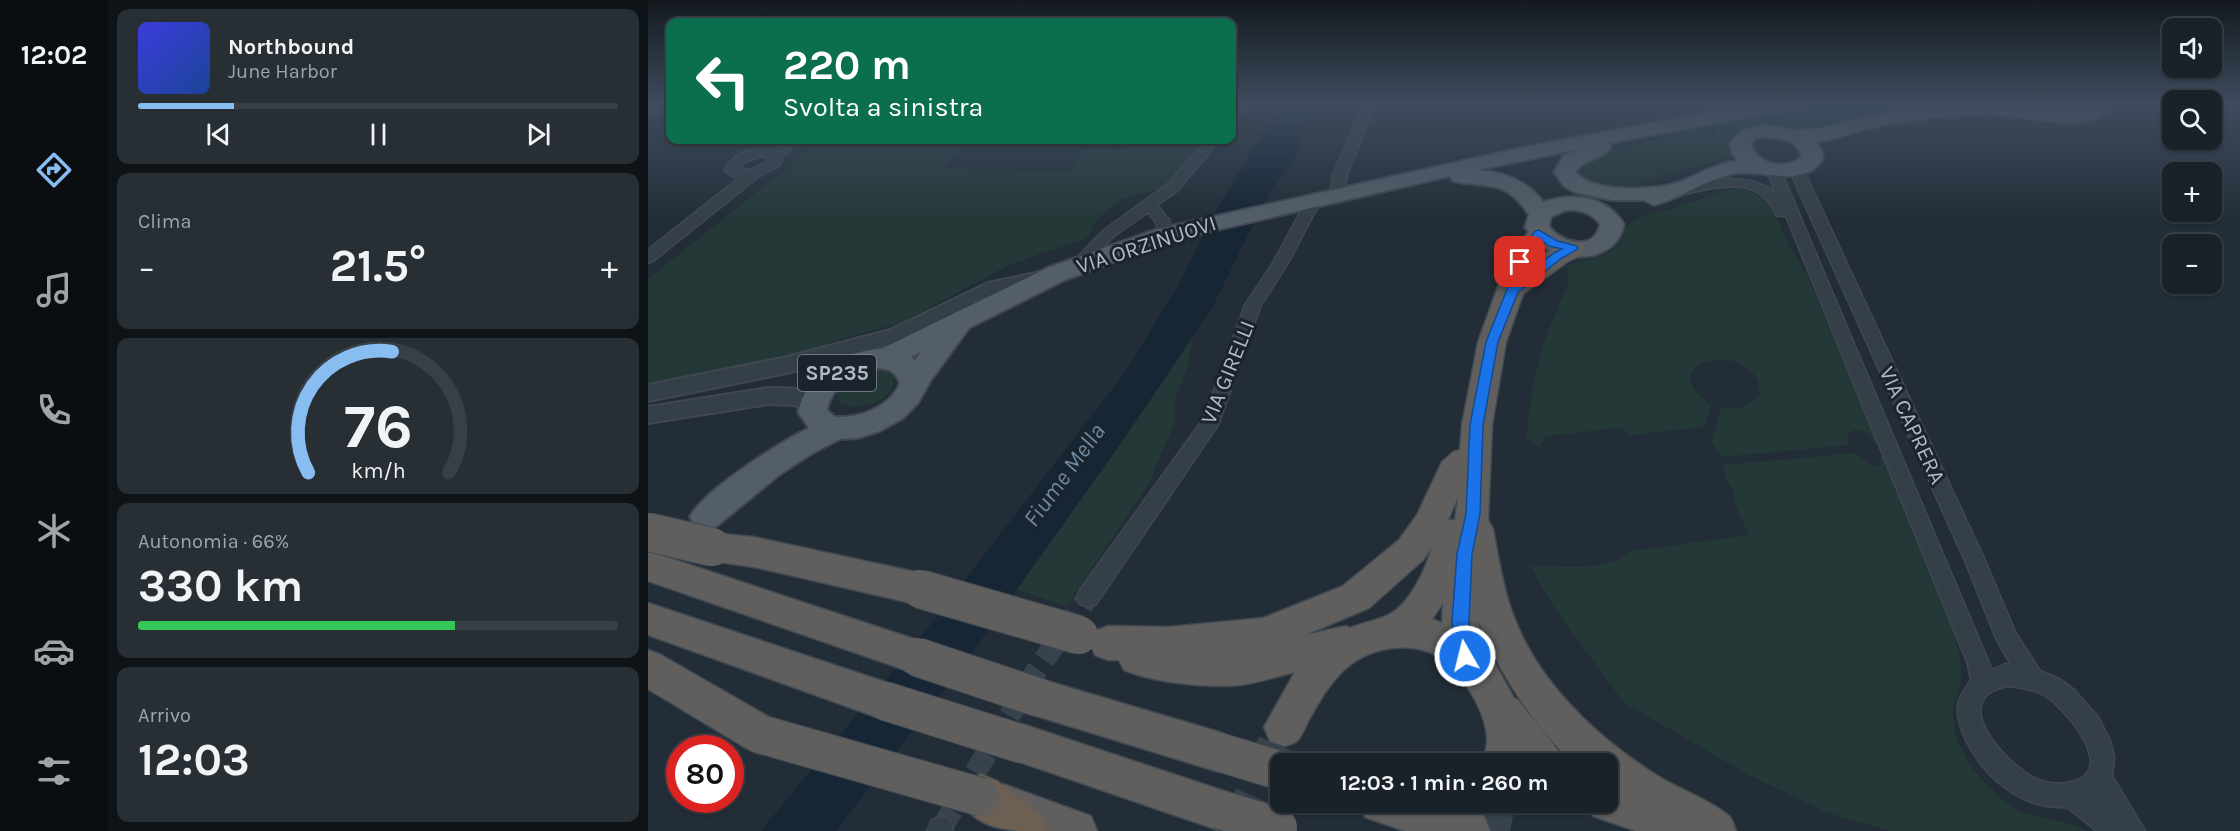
<!DOCTYPE html>
<html lang="it">
<head>
<meta charset="utf-8">
<style>
  body { margin:0; font-family:Karla,sans-serif; background:#272f35; color:#f1f3f6; height:100vh; display:flex; flex-direction:column; font-size:22px; white-space:nowrap }
  * { box-sizing:border-box; margin:0 }
  p { font-size:20px; color:#9fa4a8 }
  .icon { flex:none; width:33px; height:33px; fill:none; stroke:currentColor; stroke-width:2; stroke-linecap:round; stroke-linejoin:round }
  .map { position:relative; flex:1; overflow:hidden }
  .details { display:flex; flex-direction:column; gap:9px; padding:9px; background:#0e1317; width:540px }
  .details>* { flex:none }
  .hud { position:absolute; left:18px; top:18px; width:570px; height:126px; border-radius:12px; box-shadow:0 2px 4px #0004,0 0 0 2px #383f46; background:#0b6e4f; color:#fff; overflow:hidden }
  .buttons { position:absolute; left:1514px; top:18px; display:grid; gap:12px }
  .buttons a { display:grid; place-items:center; width:60px; height:60px; border-radius:12px; background:#1a2229; box-shadow:0 2px 4px #0004,0 0 0 2px #383f46; font-size:30px }
  .speed { position:absolute; left:18px; top:735px; display:flex; gap:12px; font-size:30px; font-weight:700; text-align:center }
  .speed>* { display:grid; place-content:center; width:78px; height:78px; border-radius:50%; background:#1a2229; box-shadow:0 2px 4px #0004,0 0 0 2px #383f46; line-height:1 }
  .speed .limit { border:9px solid #d22; background:#fff; color:#111 }
  .pin { position:absolute; display:grid; place-items:center; width:51px; height:51px; color:#fff; margin:-26px; border-radius:12px; box-shadow:0 3px 9px #0006 }
  .me { position:absolute; width:66px; margin:-33px; rotate:352deg; stroke-linejoin:round; filter:drop-shadow(0 0 4px #0008) }
  .turn { display:flex; align-items:center; gap:21px; height:126px; padding:0 18px; font-size:27px }
  .turn .icon { width:78px; height:78px; stroke-width:2.5 }
  .turn b { display:block; font-size:42px; line-height:51px }
  .big { font-size:45px; font-weight:700; line-height:1.1 }
  .details .widget { flex:1; display:flex; flex-direction:column; justify-content:center; gap:9px; min-width:0; padding:0 21px; border-radius:12px; background:#272f35 }
  .details .dial { align-items:center; gap:0 }
  .dial svg { height:156px; overflow:visible; fill:none; stroke:#383f46; stroke-width:7; stroke-linecap:round; text-anchor:middle }
  .dial text { fill:#f1f3f6; stroke:none }
  .song { display:flex; align-items:center; gap:18px }
  .cover { width:72px; height:72px; border-radius:9px; background:linear-gradient(135deg,hsl(240 70% 55%),hsl(220 70% 35%)) }
  .played { height:6px; border-radius:3px; background:linear-gradient(90deg,#88bdf1 20%,#383f46 20%) }
  .keys { display:flex; justify-content:space-around; direction:ltr }
  .heat { display:flex; justify-content:space-between; align-items:center; font-size:33px; direction:ltr }
  .charge { height:9px; border-radius:4px; background:linear-gradient(90deg,#34c759 66%,#383f46 0) }
  .trip { position:absolute; left:622px; top:753px; width:348px; height:60px; border-radius:12px; background:#1a2229; box-shadow:0 2px 4px #0004,0 0 0 2px #383f46; font-weight:700; line-height:60px; text-align:center }
  main { display:flex; flex:1; min-height:0 }
  .tabs { display:flex; flex-direction:column; width:108px; justify-content:space-around; align-items:center; background:#0a0e10; color:#9fa4a8 }
  .tabs .icon { width:42px; height:42px }
  .tabs .current { color:#88bdf1 }
  .tabs b { font-size:27px; color:#f1f3f6 }
  .map>svg:first-child { display:block }
  .green { fill:#243838 }
  .water { fill:#162634 }
  .lines { fill:none; stroke-linecap:round; stroke-linejoin:round }
  .stream { stroke:#162634; stroke-width:4 }
  .building { fill:#313f4b; stroke:#1d262e; stroke-width:1.5 }
  .minor-tunnel { stroke:#37424c; stroke-width:22; stroke-dasharray:22 11; stroke-linecap:butt }
  .trunk-tunnel { stroke:#37424c; stroke-width:38; stroke-dasharray:38 19; stroke-linecap:butt }
  .minor-casing { stroke:#3f4851; stroke-width:3 }
  .tertiary-casing { stroke:#3f4851; stroke-width:4 }
  .primary-casing { stroke:#3f4851; stroke-width:4 }
  .trunk-casing { stroke:#404a52; stroke-width:3 }
  .motorway-casing { stroke:#404a52; stroke-width:3 }
  .minor { fill:#353f48; fill-rule:evenodd }
  .tertiary { fill:#353f48; fill-rule:evenodd }
  .primary { fill:#535e68; fill-rule:evenodd }
  .trunk { fill:#605f5e; fill-rule:evenodd }
  .motorway { fill:#6d6053; fill-rule:evenodd }
  .trunk-bridge-casing { stroke:#404a52; stroke-width:40; stroke-linecap:butt }
  .trunk-bridge { stroke:#605f5e; stroke-width:38 }
  .route { fill:#1a73e8; stroke:#114b97; stroke-width:1.5 }
  .labels { text-anchor:middle; stroke-width:6; stroke-linejoin:round; paint-order:stroke }
  .shield { fill:#1b242c; stroke:#838d96; stroke-width:1.5 }
  .shield-label { font-size:21px; font-weight:bold; fill:#b0bac4 }
  .street-label { font-size:22px; fill:#b0bac4; stroke:#1b242c }
  .water-label { font-size:24px; font-style:italic; fill:#6b89a1; stroke:#1b242c }
</style>
</head>
<body>
<main>
<nav class="tabs">
<b>12:02</b>
<svg class="icon current" aria-label="directions" viewBox="0 0 24 24"><path d="M12 3l9 9-9 9-9-9zM9 14v-3h6M13 9l2 2-2 2"/></svg>
<svg class="icon" aria-label="music" viewBox="0 0 24 24"><path d="M9 18V5l10-2v13"/><circle cx="6" cy="18" r="3"/><circle cx="16" cy="16" r="3"/></svg>
<svg class="icon" aria-label="phone" viewBox="0 0 24 24"><path d="M5 4h4l2 5-3 2q2 4 5 5l2-3 5 2v4C11 20 4 13 5 4z"/></svg>
<svg class="icon" aria-label="climate" viewBox="0 0 24 24"><path d="M12 3v18M4 7l16 10M4 17L20 7"/></svg>
<svg class="icon" aria-label="car" viewBox="0 0 24 24"><path d="M5 17H2v-5l4-1 3-4h7l3 4 3 1v5h-3M9 17h6M6 11h13"/><circle cx="7" cy="17" r="2"/><circle cx="17" cy="17" r="2"/></svg>
<svg class="icon" aria-label="filters" viewBox="0 0 24 24"><path d="M4 7h16M4 17h16"/><circle cx="9" cy="7" r="2"/><circle cx="15" cy="17" r="2"/></svg>
</nav>
<section class="details">
<div class="widget">
<div class="song"><i class="cover"></i><div><b>Northbound</b><p>June Harbor</p></div></div>
<div class="played"></div>
<div class="keys"><svg class="icon" aria-label="previous" viewBox="0 0 24 24"><path d="M18 5L8 12l10 7zM5 5v14"/></svg><svg class="icon" aria-label="pause" viewBox="0 0 24 24"><path d="M8 5v14M16 5v14"/></svg><svg class="icon" aria-label="next" viewBox="0 0 24 24"><path d="M6 5l10 7-10 7zM19 5v14"/></svg></div>
</div>
<div class="widget"><p>Clima</p>
<div class="heat"><a>−</a><b class="big">21.5°</b><a>+</a></div>
</div>
<div class="widget dial"><svg viewBox="0 0 100 80">
<path d="M14 69A42 42 0 1 1 86 69"/>
<path d="M14 69A42 42 0 0 1 57 7" stroke="#88bdf1"/>
<text x="50" y="56" font-size="32" font-weight="700">76</text>
<text x="50" y="72" font-size="11">km/h</text>
</svg></div>
<div class="widget"><p>Autonomia · 66%</p><b class="big">330 km</b><div class="charge"></div></div>
<div class="widget"><p>Arrivo</p><b class="big">12:03</b></div>
</section>
<div class="map">
<svg width="1592" height="831" viewBox="0 0 1592 831">
  <rect width="100%" height="100%" fill="#222d37"/>
  <!-- green -->
  <path class="green" d="M1075,102h47l-84,15 -2,-2z
    M1180,102h180l7,4h-48l-84,7 -45,9 -31,10 -37,-3 -36,20 -6,8 -12,5 -52,13 -39,16 -46,-7 -4,-15 21,-14 92,-24z
    M1374,102h70c-14,14 -53,5 -70,0z
    M173,140h145l-21,27 123,5 15,-22 42,1 7,-11h72l-38,47 -45,12 -28,25 -4,12 -8,5 -33,10 -43,16 -105,56 -56,15 -61,23 -135,24v-106z
    M1094,189l23,9 8,7 16,41 16,25 74,171h-5l-9,-10 -12,-2 -5,4 1,11 -125,12 -7,-5 -5,-10 9,-35c16,3 27,1 38,-12 4,-35 -48,-47 -68,-23 -3,16 8,24 20,32l-6,23 -74,8 -11,-7 -74,8 -7,11 -13,-8 7,-56 11,-42 25,-60 -2,-15c13,-6 27,-7 40,-13 19,-10 11,-19 21,-28 15,-15 37,-13 56,-20 20,-6 37,-15 58,-16z
    M545,337l-5,28 -13,35v22l-27,63 -82,122 -49,-18 106,-149z
    M221,369h14l10,6c6,25 -34,37 -52,29l-5,-8c4,-16 19,-20 33,-27z
    M1205,453l21,14 7,-2 -2,-8h7l67,171c4,17 9,33 8,50 -1,14 -9,25 -8,40 2,34 33,72 60,89 23,14 51,11 74,24h-198l-63,-19 -77,-37 -126,-73 -68,-93 -26,-45 5,2c32,0 71,7 97,-15l118,-16 -14,-31 -2,-13 -8,-15 -2,-11z"/>
  <!-- water -->
  <path class="water" d="M633,102h38l-12,21 -13,36 -31,45 -50,102 -90,134 -149,210 -138,181h-75l160,-194 205,-266 53,-87 36,-71z"/>
  <g class="lines">
    <!-- stream -->
    <path class="stream" d="M1060,125l7,8"/>
  </g>
  <!-- building -->
  <path class="building" d="M0,102h22v4l-22,17z"/>
  <g class="lines">
    <!-- minor-tunnel -->
    <path class="minor-tunnel" d="M293,829l96,-159 51,-73"/>
    <!-- trunk-tunnel -->
    <path class="trunk-tunnel" d="M590,831l46,-104
      M843,831l5,-29"/>
    <!-- minor casing -->
    <g class="minor-casing">
      <path id="minor" d="M588,102h12l-12,17 -4,1v-12z
        M716,102h12l-29,73 -3,20 -7,4 -5,-1 -2,-3 3,-20z
        M136,140h14l-16,17 -2,8 -22,12 -105,84 -5,2v-13l91,-72 -7,-2 -7,-6c9,-19 29,-24 48,-20zM109,157h9l2,4 -17,9 -12,-1 4,-6z
        M559,140h13l-43,51 -20,14 12,15 4,14 -2,3h-10l-6,-16 -7,-9 -34,24 -30,31h-10l-3,-3 3,-3 30,-31 63,-45z
        M1125,165l7,4 212,501 13,-6 6,1 -15,-27 -30,-75 -177,-394 2,-3h10l2,3 183,394 29,69 25,39 21,9 13,10 24,27 12,24 4,16 -2,19 33,55h-48l-30,-24c-45,3 -82,-29 -101,-67 -5,-11 -10,-24 -8,-36 1,-8 9,-17 13,-24l-3,-16 -182,-448h-9c-3,-5 -6,-12 -10,-16 -23,-26 -71,-8 -99,-2l-7,-4 2,-3c36,-9 81,-23 113,2l-10,-24zM1358,686c13,1 28,3 40,10 19,13 73,74 26,86 -13,3 -28,1 -40,-5 -20,-11 -72,-61 -43,-84 4,-3 12,-5 17,-7z
        M666,196l7,4 -33,63 -27,42 -43,120 -122,179 -8,2 -8,-2 -3,-7 3,-7 124,-172 41,-113 28,-42 34,-63z
        M293,816l9,4 3,11h-26l5,-11z"/>
    </g>
    <!-- tertiary casing -->
    <g class="tertiary-casing">
      <path id="tertiary" d="M397,271l7,2 3,4 -3,4 -51,12 -98,48 -116,32 -139,28v-16l139,-28 103,-27 98,-47z
        M120,388c18,0 44,-2 54,16l-3,6 -8,2 -17,-7 -26,-1 -120,19v-16z"/>
    </g>
    <!-- primary casing -->
    <g class="primary-casing">
      <path id="primary" d="M1115,102h43l-3,4 -7,2 -187,35 2,4c-8,13 -27,11 -35,25 14,20 66,17 88,14 26,-4 47,-23 74,-25l-6,-8 -2,-10 11,-12 23,-6 32,5 22,-1 48,-12 66,-10 67,-4 73,6 11,-1 11,-6h21c-24,34 -80,15 -113,13 -45,-2 -93,4 -137,14 -16,4 -32,11 -49,13l6,9 1,8c-22,32 -61,8 -91,15 -27,6 -51,24 -78,31l-10,-5h-32l-38,-8 -10,-6 -10,-14 10,-17 15,-6 -102,21c26,2 50,10 66,32 30,-10 63,-6 81,22 -7,40 -62,40 -87,18 -5,-4 -8,-10 -12,-15l4,-12c-24,-37 -40,-26 -76,-34l-3,-5 -277,64 -108,40 -96,48 -38,52 -13,23 -16,16 -22,12 -22,7 -18,1 -29,15 -32,21 -62,51 -11,4 -11,-4 -5,-9c14,-27 90,-75 119,-89l-11,-16c9,-39 43,-61 83,-63l166,-81 111,-39 362,-81zM1116,137c15,1 36,2 37,20 -15,14 -45,7 -50,-13l4,-5zM918,210c14,0 25,2 34,14 -5,27 -38,20 -51,2l2,-9zM274,351l-7,9 -4,-3zM230,368c13,1 17,4 22,15 -10,25 -41,35 -65,34l-8,-7c5,-25 27,-37 51,-42z"/>
    </g>
    <!-- trunk casing -->
    <g class="trunk-casing">
      <path id="trunk" d="M892,225l9,3 3,5 -19,29c14,-10 30,-23 49,-19l4,6 -4,6 -15,7 -44,32 -17,48 -14,83 -4,95 5,9c5,27 9,54 18,80 24,71 84,127 145,166 22,14 52,24 72,40 4,3 6,11 8,16h-100l-43,-15 -5,-14h20v-38h-34c-43,-42 -73,-88 -96,-144l4,28 13,16 19,34 4,2c14,19 38,43 47,64h-82c1,-9 5,-19 4,-27 -2,-30 -32,-77 -61,-86 -21,-7 -48,-3 -67,8 -22,12 -37,37 -49,59 -4,6 -8,19 -13,23 -4,3 -9,4 -13,5l-14,-5 -6,-14 31,-55c-18,4 -37,11 -55,13 -34,3 -84,-2 -116,-15l-5,-10h-11l-13,-5 -5,-12 5,-12 13,-5 61,1 94,-9 80,-32 56,-46 18,-25 25,-53 11,-10 7,-2 2,-25 16,-83 29,-80 24,-34zM810,497l-3,23h-7zM784,547c-6,22 -23,60 -46,69 -11,5 -24,7 -36,12l-4,-2 -41,9 64,-27 54,-48zM795,603l-1,20 -10,-4z
        M64,533l42,4 166,36 12,5 6,11 -6,11 -12,5 -166,-38 -42,-6 -12,-4 -5,-10 5,-10z
        M0,551l269,89 13,5 6,12 -6,12 -13,5 -269,-93z
        M0,603l237,79 14,6 5,13 -5,13 -14,6 -237,-85z
        M0,650l13,5 113,65 6,14 -6,14 -14,6 -14,-6 -98,-59z
        M392,679l179,53 14,6 6,14 -6,14 -14,6 -179,-55 -14,-6 -5,-13 5,-13z
        M374,724l211,70 6,15 -6,15 -15,6 -210,-72 -6,-14 6,-14z
        M355,784l88,32 6,15h-80l-29,-11 -6,-15 6,-15z
        M711,802h87l38,14 6,15h-85l-40,-14z"/>
    </g>
    <!-- motorway casing -->
    <g class="motorway-casing">
      <path id="motorway" d="M333,774l16,7 43,34 7,16c-40,0 -70,0 -89,-34l7,-16z"/>
    </g>
    <!-- minor -->
    <use href="#minor" class="minor"/>
    <!-- tertiary -->
    <use href="#tertiary" class="tertiary"/>
    <!-- primary -->
    <use href="#primary" class="primary"/>
    <!-- trunk -->
    <use href="#trunk" class="trunk"/>
    <!-- motorway -->
    <use href="#motorway" class="motorway"/>
    <!-- trunk-bridge casing -->
    <g class="trunk-bridge-casing">
      <path id="trunk-bridge" d="M0,532l64,15
        M272,589l159,46
        M269,657l123,41
        M237,701l137,43
        M112,734l221,63
        M571,752l62,19
        M570,809l60,18"/>
    </g>
    <!-- trunk-bridge -->
    <use href="#trunk-bridge" class="trunk-bridge"/>
  </g>
  <!-- sky -->
  <linearGradient id="sky" x2="0" y2="1"><stop stop-color="#13191e"/><stop offset="0.47" stop-color="#3e4c5e"/><stop offset="1" stop-color="#3e4c5e" stop-opacity="0"/></linearGradient>
  <rect width="1592" height="219" fill="url(#sky)"/>
  <!-- route -->
  <path class="route" d="M891,230l18,11 20,5 1,3 -16,9 -44,34 -20,50 -15,83 -3,89 -8,40 -3,69 5,33 -3,5 -6,3 -6,-3 -7,-38 5,-69 9,-40 4,-89 16,-83 22,-55 46,-34 8,-4 -13,-3 -8,-6 -17,25h-8v-6l19,-28z"/>
  <g class="labels">
    <!-- shield labels -->
    <rect class="shield" x="150" y="355" width="78" height="36" rx="4.5"/>
    <g class="shield-label">
      <text x="189" y="380">SP235</text>
    </g>
    <!-- street labels -->
    <g class="street-label">
      <text transform="translate(498 244) rotate(-18)" y="8">VIA ORZINUOVI</text>
      <text transform="translate(579 372) rotate(-68)" y="8">VIA GIRELLI</text>
      <text transform="translate(1265 425) rotate(65)" y="8">VIA CAPRERA</text>
    </g>
    <!-- water labels -->
    <g class="water-label">
      <text transform="translate(416 475) rotate(-54)" y="8">Fiume Mella</text>
    </g>
  </g>
</svg>
<div class="buttons">
<a><svg class="icon" aria-label="sound" viewBox="0 0 24 24"><path d="M4 9h4l5-4v14l-5-4H4zM17 9q2 3 0 6"/></svg></a>
<a><svg class="icon" aria-label="search" viewBox="0 0 24 24"><circle cx="10" cy="10" r="6"/><path d="M15 15l6 6"/></svg></a>
<a>+</a>
<a>−</a>
</div>
<div class="speed"><div class="limit">80</div></div>
<div class="pin" style="left:872px;top:262px;background:#d93025"><svg class="icon" aria-label="arrive" viewBox="0 0 24 24"><path d="M6 21V4h12l-3 4 3 4H6"/></svg></div>
<svg class="me" style="left:817px;top:656px" viewBox="-20 -20 40 40"><circle r="17" fill="#1a73e8" stroke="#fff" stroke-width="3"/><path d="M0-11L8 9 0 5-8 9z" fill="#fff"/></svg>
<div class="trip">12:03 · 1 min · 260 m</div>
<div class="hud">
<div class="turn"><svg class="icon" aria-label="left" viewBox="0 0 24 24"><path d="M17 20v-9H6M10 6l-5 5 5 5"/></svg><div><b>220 m</b>Svolta a sinistra</div></div>
</div>
</div>
</main>
</body>
</html>
